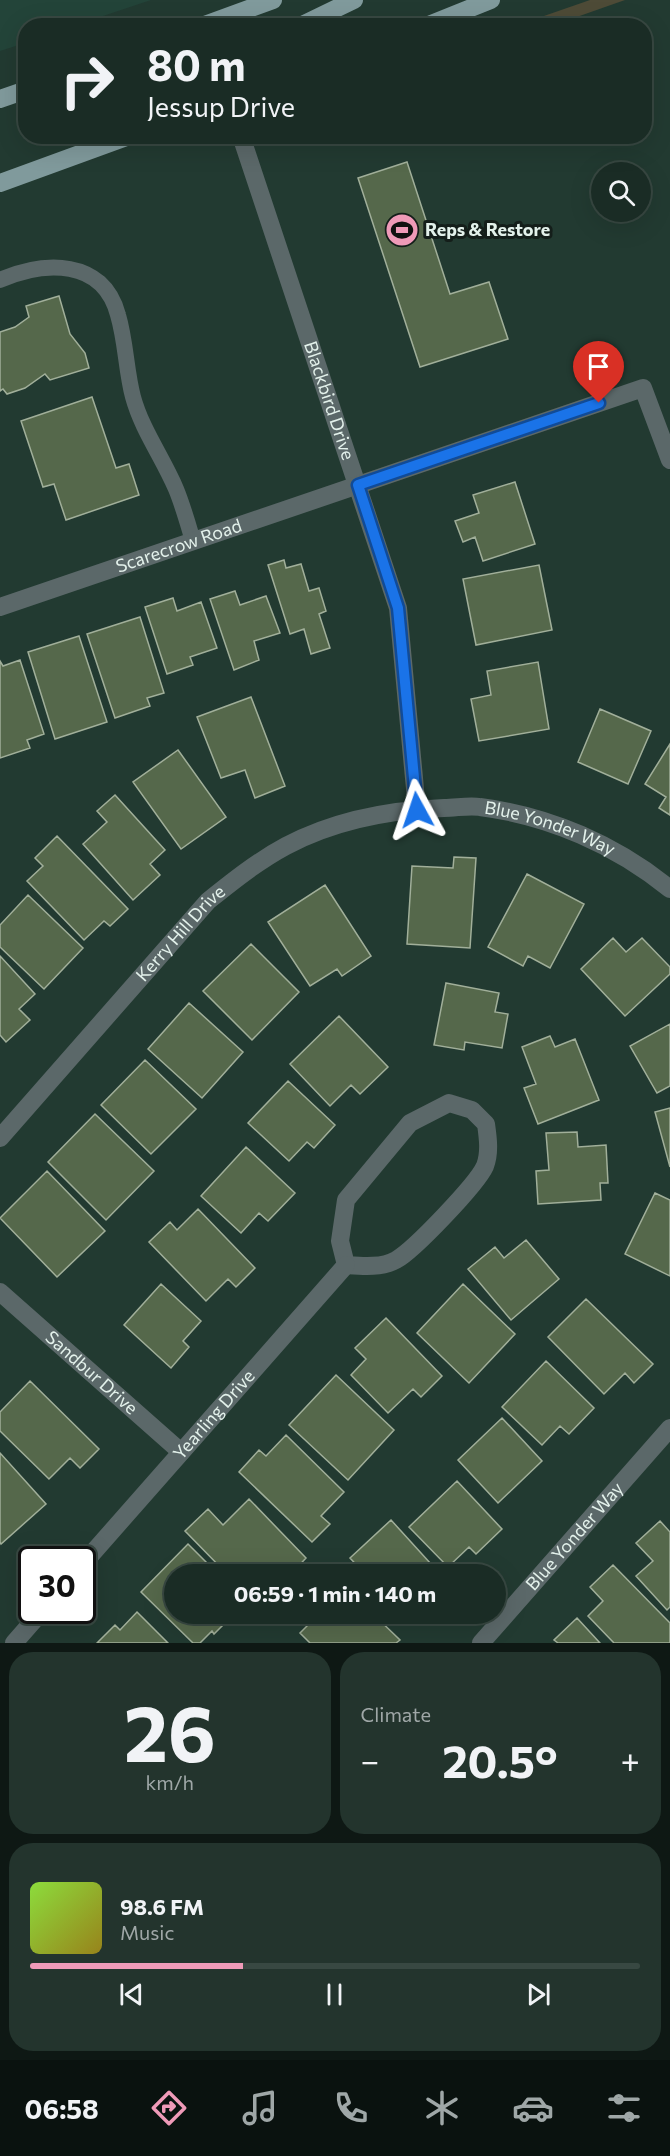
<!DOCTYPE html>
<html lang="en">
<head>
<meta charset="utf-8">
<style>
  body { margin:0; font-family:Commissioner,sans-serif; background:#23342d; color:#f1f3f6; height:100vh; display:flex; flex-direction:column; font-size:22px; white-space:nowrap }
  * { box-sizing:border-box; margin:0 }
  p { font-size:20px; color:#9fa7a7 }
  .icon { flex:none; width:33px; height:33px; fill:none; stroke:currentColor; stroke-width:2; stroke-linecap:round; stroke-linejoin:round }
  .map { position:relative; height:1643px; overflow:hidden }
  .side { display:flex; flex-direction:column; gap:9px; padding:9px; background:#0e1814; flex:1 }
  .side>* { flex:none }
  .hud { position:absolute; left:18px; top:18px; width:634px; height:126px; border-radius:24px; box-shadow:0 6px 24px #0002,0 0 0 2px #384842; background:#1a2c25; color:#f1f3f6; overflow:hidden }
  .tools { position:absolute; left:591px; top:162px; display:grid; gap:12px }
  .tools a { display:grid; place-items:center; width:60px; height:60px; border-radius:50%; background:#1a2c25; box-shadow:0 6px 24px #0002,0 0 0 2px #384842; font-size:30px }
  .speed { position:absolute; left:18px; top:1546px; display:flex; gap:12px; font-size:30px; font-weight:700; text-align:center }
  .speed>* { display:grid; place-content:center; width:78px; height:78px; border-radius:50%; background:#1a2c25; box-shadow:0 6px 24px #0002,0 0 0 2px #384842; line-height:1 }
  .speed .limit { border:3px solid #111; border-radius:9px; background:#fff; color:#111 }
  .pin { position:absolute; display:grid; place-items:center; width:51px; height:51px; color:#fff; margin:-62px -26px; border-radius:50% 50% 50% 0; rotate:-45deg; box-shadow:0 0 6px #0007 }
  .pin .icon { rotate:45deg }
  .me { position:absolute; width:66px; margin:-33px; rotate:355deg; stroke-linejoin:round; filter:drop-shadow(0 0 4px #0008) }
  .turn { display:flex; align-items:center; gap:21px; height:126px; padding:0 30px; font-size:27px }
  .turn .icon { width:78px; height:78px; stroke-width:2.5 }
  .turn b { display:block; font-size:42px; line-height:51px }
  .big { font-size:45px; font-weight:700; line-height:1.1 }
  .side .widget { flex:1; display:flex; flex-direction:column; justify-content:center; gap:9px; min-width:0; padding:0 21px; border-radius:24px; background:#23342d }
  .side .dial { align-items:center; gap:0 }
  .dial b { font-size:78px; line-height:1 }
  .song { display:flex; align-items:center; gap:18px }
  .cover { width:72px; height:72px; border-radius:9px; background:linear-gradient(135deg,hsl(90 70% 55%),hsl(50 70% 35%)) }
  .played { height:6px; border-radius:3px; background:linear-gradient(90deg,#ef9ab8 35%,#384842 35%) }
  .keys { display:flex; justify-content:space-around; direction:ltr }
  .heat { display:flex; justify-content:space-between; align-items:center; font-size:33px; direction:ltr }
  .side .tiles { flex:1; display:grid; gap:9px; grid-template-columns:1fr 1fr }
  .widget:last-child { grid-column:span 2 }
  .trip { position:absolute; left:164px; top:1564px; width:342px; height:60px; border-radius:30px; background:#1a2c25; box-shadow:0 6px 24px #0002,0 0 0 2px #384842; font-weight:700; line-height:60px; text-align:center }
  .dock { display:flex; height:96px; justify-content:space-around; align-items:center; background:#0a120f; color:#9fa7a7 }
  .dock .icon { width:42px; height:42px }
  .dock .selected { color:#ef9ab8 }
  .dock b { font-size:27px; color:#f1f3f6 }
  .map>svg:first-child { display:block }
  .built { fill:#234439 }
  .green { fill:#4e4b37 }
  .building { fill:#55684b; stroke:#a1af9a; stroke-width:1.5 }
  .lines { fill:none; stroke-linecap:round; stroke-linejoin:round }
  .lane { stroke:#5b6869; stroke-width:16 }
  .street { stroke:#5b6869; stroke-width:18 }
  .primary { stroke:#809a9c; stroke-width:18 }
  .route-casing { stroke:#114b97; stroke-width:15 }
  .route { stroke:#1a73e8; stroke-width:10 }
  .labels { text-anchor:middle; stroke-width:6; stroke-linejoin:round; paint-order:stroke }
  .poi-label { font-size:18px; font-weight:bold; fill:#e3f1eb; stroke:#141e1a; text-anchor:start }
  .street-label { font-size:18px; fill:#e3f1eb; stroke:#141e1a }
</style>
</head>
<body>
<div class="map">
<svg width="670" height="1643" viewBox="0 0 670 1643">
  <rect width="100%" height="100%" fill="#223a31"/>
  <!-- built -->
  <path class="built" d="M0,0h151l-75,25 -50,1 -1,17 -25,8z"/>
  <!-- green -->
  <path class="green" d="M590,0h35l-71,25h-36z"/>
  <!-- building -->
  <path class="building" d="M407,162l43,132 39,-12 19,57 -88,28 -62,-189z
    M59,296l11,38 15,19 4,15 -39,12 -5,-6 -20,14 -18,6 -4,-5 -3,2v-59l15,-5 14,-10 -3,-11z
    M92,397l24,71 13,-4 10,31 -73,25 -12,-36 -11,3 -22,-66z
    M515,482l20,62 -52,17 -8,-24 -12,5 -8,-21 24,-8 -6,-18z
    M284,560l2,8 15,-4 8,27 10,-3 7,23 -7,3 11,34 -19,6 -7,-25 -14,5 -22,-69z
    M539,565l13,65 -76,15 -13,-66z
    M235,591l5,14 26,-9 14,37 -26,8 5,19 -25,10 -24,-71z
    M173,598l4,13 24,-9 16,46 -27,9 3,8 -26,9 -22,-67z
    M140,617l24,76 -17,5 3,8 -35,12 -28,-84z
    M79,636l28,86 -52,17 -27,-87z
    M20,660l24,74 -17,6 3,8 -30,10v-97l3,5z
    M538,662l11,67 -70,12 -8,-42 20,-4 -4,-24z
    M251,697l34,89 -30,12 -10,-28 -24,8 -24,-61z
    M600,709l51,22 -23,53 -50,-22z
    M670,744v71l-11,-7 7,-11 -21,-13z
    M178,750l48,67 -45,32 -48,-67z
    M115,795l50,55 -15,14 10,11 -27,25 -50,-56 24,-22 -10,-11z
    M57,836l71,73 -18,17 -6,-5 -20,19 -57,-59 16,-15 -8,-8z
    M454,857l22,1 -6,90 -63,-4 5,-78 41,2z
    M527,874l57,30 -34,64 -22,-12 -5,10 -35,-19z
    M325,885l46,71 -29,20 -5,-7 -27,17 -42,-64z
    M28,895l55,53 -39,41 -44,-42v-22z
    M613,938l13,14 16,-14 28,29v7l-45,42 -44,-47z
    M251,944l48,48 -47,48 -49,-49z
    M0,956l35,38 -16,15 11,11 -24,22 -6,-7z
    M446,983l53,10 -4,19 13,2 -6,34 -37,-6 -1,8 -30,-5z
    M189,1003l54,49 -41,46 -54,-49z
    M339,1016l49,51 -28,27 -9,-9 -21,21 -40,-42z
    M670,1024v62l-13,7 -27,-47z
    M550,1036l5,11 20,-8 24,61 -61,24 -14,-36 12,-4 -14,-37z
    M145,1060l51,49 -45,45 -50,-49z
    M288,1081l47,44 -21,23 -7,-6 -18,19 -41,-38z
    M670,1108v59l-15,-55z
    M95,1114l59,57 -48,49 -58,-58z
    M577,1132l1,15 28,-2 2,38h-8l1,17 -63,4 -2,-33 13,-1 -3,-37z
    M246,1147l49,46 -27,28 -9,-8 -18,20 -40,-37z
    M47,1171l58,60 -48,46 -57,-59z
    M655,1193l15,7v76l-45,-22z
    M198,1209l57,59 -19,19 -8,-8 -22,22 -57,-59 21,-20 7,8z
    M526,1240l33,39 -48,41 -43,-51 27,-22 9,11z
    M161,1284l40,37 -18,20 6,6 -18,21 -47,-43z
    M463,1284l52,50 -46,49 -52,-50z
    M586,1299l67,65 -19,19 -9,-10 -21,21 -56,-57z
    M386,1318l56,58 -21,21 -8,-8 -25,24 -37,-38 15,-16 -11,-11z
    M546,1361l48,47 -25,26 -9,-8 -18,19 -40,-38z
    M336,1375l58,55 -46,50 -59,-55z
    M30,1381l69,68 -19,19 -10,-10 -21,21 -49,-48v-19z
    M502,1418l40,43 -44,42 -40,-43z
    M286,1435l58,57 -23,24 9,8 -18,18 -73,-70 20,-22 7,6z
    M0,1453l46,51 -45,40 -1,-2z
    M457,1481l45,48 -26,25 -7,-7 -21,20 -39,-40z
    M249,1499l57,59 -14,15 -6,-6 -8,8h-50l-43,-44 23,-22 15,16z
    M391,1520l50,55h-75l-16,-17z
    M660,1521l10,11v75l-3,3 -31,-34 17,-15 -17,-18z
    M188,1544l31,31h-45v39h60l-20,20 -2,-3 -12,12h-7l-52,-51z
    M613,1565l57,58v20h-56l-26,-27 15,-15 -13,-14z
    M137,1612l31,31h-71l18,-18 5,5z
    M319,1614h54l27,26 -4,3h-86l-10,-10z
    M390,1614h22l-12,11z
    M577,1618l23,25h-42l-4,-3z"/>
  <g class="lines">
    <!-- lane -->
    <path class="lane" d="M0,280c44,-19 103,-22 118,35 8,27 8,56 15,82 9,33 30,61 43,92 7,17 12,35 17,52"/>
    <!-- street -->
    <g class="street">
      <path id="s1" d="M241,136l157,472 19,202"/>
      <path id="s2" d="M0,607l643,-219 27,72"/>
      <path d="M449,1103l23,7 14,14c2,14 4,29 -1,42 -8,18 -71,84 -89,94 -14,8 -35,6 -50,5l-6,-24 6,-41 64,-77z"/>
      <path id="s3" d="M0,1138l208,-237c25,-20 50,-40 78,-55 49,-26 104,-36 158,-38 12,0 25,-3 36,-1 70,9 136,38 190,82"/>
      <path id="s4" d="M0,1292l181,160"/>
      <path id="s5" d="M82,1565l264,-300"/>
      <path d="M14,1643l28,-32"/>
      <path id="s6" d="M481,1643l189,-215"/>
    </g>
    <!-- primary -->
    <path class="primary" d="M202,26l71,-26
      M300,26l54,-26
      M426,26l65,-26
      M0,99l26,-9
      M0,183l129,-47"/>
  </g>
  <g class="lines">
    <!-- route casing -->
    <g class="route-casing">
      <path id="route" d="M417,810l-19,-202 -40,-123 241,-82"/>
    </g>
    <!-- route -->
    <use href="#route" class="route"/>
  </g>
  <!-- icons -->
  <defs>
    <g id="stadium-disc" transform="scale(1.725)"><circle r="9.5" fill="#ef9ab8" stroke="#141e1a"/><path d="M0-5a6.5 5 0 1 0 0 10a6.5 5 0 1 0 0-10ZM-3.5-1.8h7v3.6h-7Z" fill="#111"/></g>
  </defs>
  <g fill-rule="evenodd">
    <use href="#stadium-disc" x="402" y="230"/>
  </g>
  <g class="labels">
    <!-- poi labels -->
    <g class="poi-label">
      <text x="425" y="236">Reps &amp; Restore</text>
    </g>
    <!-- street labels -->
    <g class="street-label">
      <text dy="6" stroke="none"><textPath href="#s1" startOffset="279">Blackbird Drive</textPath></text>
      <text dy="6" stroke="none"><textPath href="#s2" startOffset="189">Scarecrow Road</textPath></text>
      <text dy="6" stroke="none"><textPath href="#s3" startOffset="684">Blue Yonder Way</textPath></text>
      <text dy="6" stroke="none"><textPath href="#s3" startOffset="273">Kerry Hill Drive</textPath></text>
      <text dy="6" stroke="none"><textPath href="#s4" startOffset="122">Sandbur Drive</textPath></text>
      <text dy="6" stroke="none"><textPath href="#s5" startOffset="200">Yearling Drive</textPath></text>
      <text dy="6" stroke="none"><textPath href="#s6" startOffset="142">Blue Yonder Way</textPath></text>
    </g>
  </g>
</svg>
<div class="tools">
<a><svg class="icon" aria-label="search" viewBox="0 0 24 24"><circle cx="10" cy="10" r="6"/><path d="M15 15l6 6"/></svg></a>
</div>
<div class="speed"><div class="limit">30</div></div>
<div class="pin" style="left:599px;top:403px;background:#d93025"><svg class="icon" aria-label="arrive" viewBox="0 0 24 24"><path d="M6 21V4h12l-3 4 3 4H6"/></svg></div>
<svg class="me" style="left:417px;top:810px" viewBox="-20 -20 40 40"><path d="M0-17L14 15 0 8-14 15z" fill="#1a73e8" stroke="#fff" stroke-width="4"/></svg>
<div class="trip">06:59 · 1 min · 140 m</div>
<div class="hud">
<div class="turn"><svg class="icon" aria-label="right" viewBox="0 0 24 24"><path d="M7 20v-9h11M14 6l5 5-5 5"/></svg><div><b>80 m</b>Jessup Drive</div></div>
</div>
</div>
<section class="side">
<div class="tiles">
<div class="widget dial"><b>26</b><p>km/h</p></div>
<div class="widget"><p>Climate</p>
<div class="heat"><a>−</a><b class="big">20.5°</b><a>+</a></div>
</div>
<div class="widget">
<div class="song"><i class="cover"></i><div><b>98.6 FM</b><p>Music</p></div></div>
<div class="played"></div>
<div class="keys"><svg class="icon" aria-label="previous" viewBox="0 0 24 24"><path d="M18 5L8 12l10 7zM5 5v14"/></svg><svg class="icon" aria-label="pause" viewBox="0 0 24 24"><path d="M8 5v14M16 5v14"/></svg><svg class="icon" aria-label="next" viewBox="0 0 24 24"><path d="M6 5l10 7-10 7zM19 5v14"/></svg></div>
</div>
</div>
</section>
<nav class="dock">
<b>06:58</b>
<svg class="icon selected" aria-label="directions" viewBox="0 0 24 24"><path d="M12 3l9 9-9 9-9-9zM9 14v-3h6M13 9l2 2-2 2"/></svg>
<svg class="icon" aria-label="music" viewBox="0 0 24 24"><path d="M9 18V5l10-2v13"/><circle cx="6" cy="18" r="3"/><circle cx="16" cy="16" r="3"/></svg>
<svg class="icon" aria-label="phone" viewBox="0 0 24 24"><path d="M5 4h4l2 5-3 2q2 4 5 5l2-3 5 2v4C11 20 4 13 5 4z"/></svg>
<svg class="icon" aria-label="climate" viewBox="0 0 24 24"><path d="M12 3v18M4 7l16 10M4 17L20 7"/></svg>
<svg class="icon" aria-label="car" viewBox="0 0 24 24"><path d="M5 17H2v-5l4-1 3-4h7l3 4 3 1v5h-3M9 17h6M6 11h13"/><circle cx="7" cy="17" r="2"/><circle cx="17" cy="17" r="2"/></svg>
<svg class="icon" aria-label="filters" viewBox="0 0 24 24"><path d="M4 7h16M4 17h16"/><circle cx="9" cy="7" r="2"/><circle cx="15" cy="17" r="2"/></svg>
</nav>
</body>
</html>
